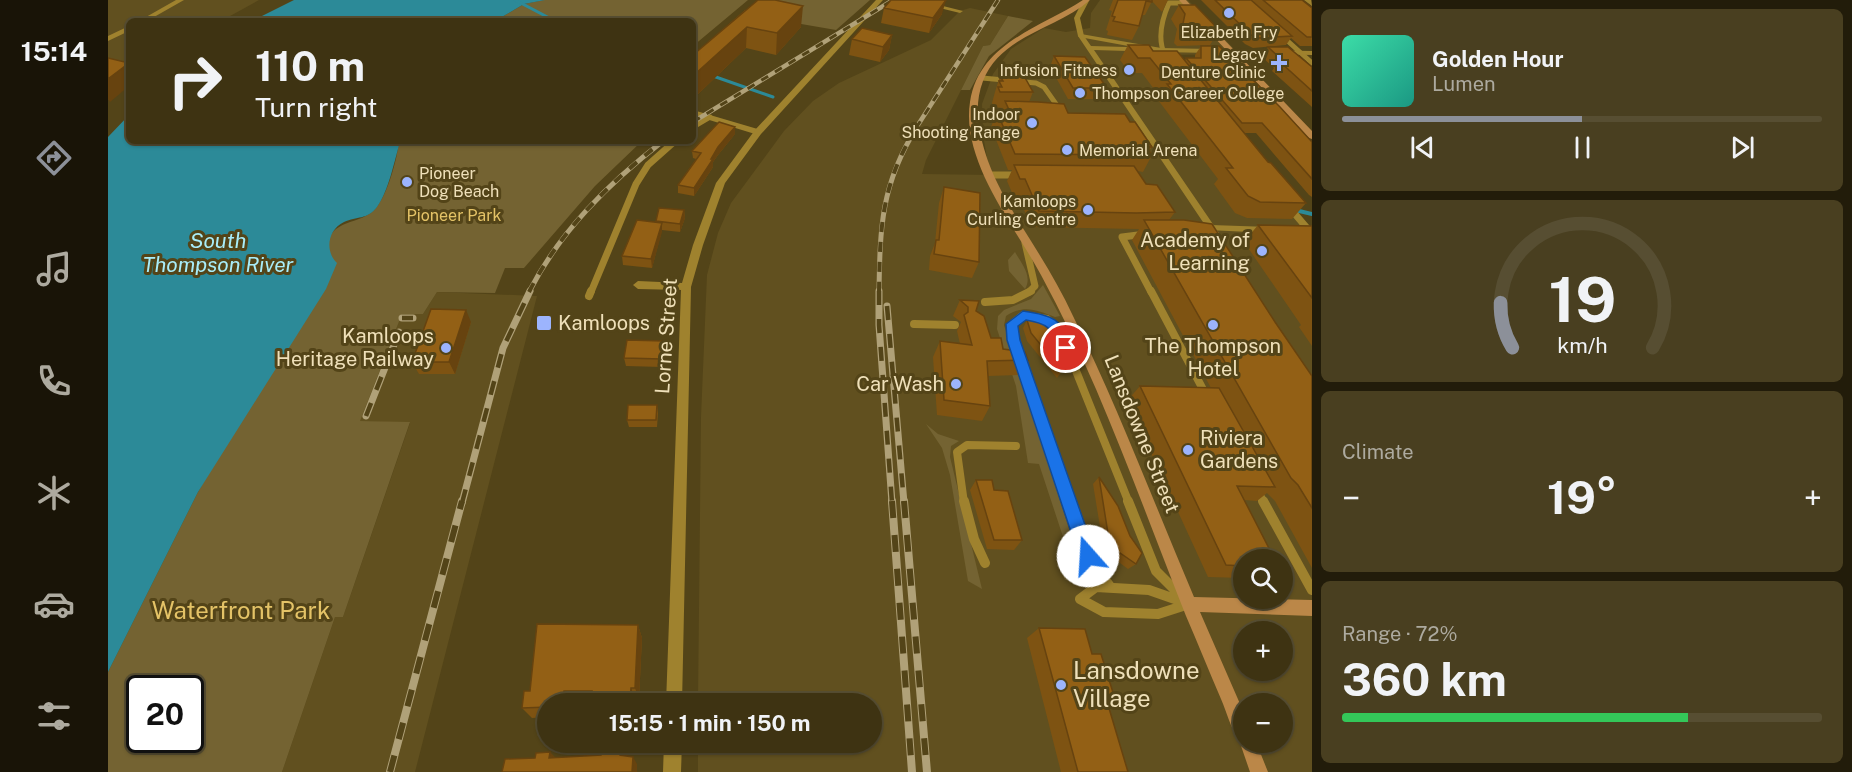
<!DOCTYPE html>
<html lang="en">
<head>
<meta charset="utf-8">
<style>
  body { margin:0; font-family:"Public Sans",sans-serif; background:#493f20; color:#f1f3f6; height:100vh; display:flex; flex-direction:column; font-size:22px; white-space:nowrap }
  * { box-sizing:border-box; margin:0 }
  p { font-size:20px; color:#adaa9f }
  .icon { flex:none; width:33px; height:33px; fill:none; stroke:currentColor; stroke-width:2; stroke-linecap:round; stroke-linejoin:round }
  .map { position:relative; flex:1; overflow:hidden }
  .drawer { display:flex; flex-direction:column; gap:9px; padding:9px; background:#221c0a; width:540px }
  .drawer>* { flex:none }
  .hud { position:absolute; left:18px; top:18px; width:570px; height:126px; border-radius:9px; box-shadow:0 2px 4px #0004,0 0 0 2px #574e32; background:#3e3312; color:#f1f3f6; overflow:hidden }
  .controls { position:absolute; left:1125px; top:549px; display:grid; gap:12px }
  .controls a { display:grid; place-items:center; width:60px; height:60px; border-radius:50%; background:#3e3312; box-shadow:0 2px 4px #0004,0 0 0 2px #574e32; font-size:30px }
  .speed { position:absolute; left:18px; top:675px; display:flex; gap:12px; font-size:30px; font-weight:700; text-align:center }
  .speed>* { display:grid; place-content:center; width:78px; height:78px; border-radius:50%; background:#3e3312; box-shadow:0 2px 4px #0004,0 0 0 2px #574e32; line-height:1 }
  .speed .limit { border:3px solid #111; border-radius:9px; background:#fff; color:#111 }
  .pin { position:absolute; display:grid; place-items:center; width:51px; height:51px; color:#fff; margin:-26px; border:3px solid #fff; border-radius:50%; box-shadow:0 2px 6px #0007 }
  .me { position:absolute; width:66px; margin:-33px; rotate:341deg; stroke-linejoin:round; filter:drop-shadow(0 0 4px #0008) }
  .turn { display:flex; align-items:center; gap:21px; height:126px; padding:0 30px; font-size:27px }
  .turn .icon { width:78px; height:78px; stroke-width:2.5 }
  .turn b { display:block; font-size:42px; line-height:51px }
  .big { font-size:45px; font-weight:700; line-height:1.1 }
  .drawer .tile { flex:1; display:flex; flex-direction:column; justify-content:center; gap:9px; min-width:0; padding:0 21px; border-radius:9px; background:#493f20 }
  .drawer .dial { align-items:center; gap:0 }
  .dial svg { height:156px; overflow:visible; fill:none; stroke:#574e32; stroke-width:7; stroke-linecap:round; text-anchor:middle }
  .dial text { fill:#f1f3f6; stroke:none }
  .song { display:flex; align-items:center; gap:18px }
  .cover { width:72px; height:72px; border-radius:9px; background:linear-gradient(135deg,hsl(160 70% 55%),hsl(170 70% 35%)) }
  .played { height:6px; border-radius:3px; background:linear-gradient(90deg,#8c9099 50%,#574e32 50%) }
  .keys { display:flex; justify-content:space-around; direction:ltr }
  .heat { display:flex; justify-content:space-between; align-items:center; font-size:33px; direction:ltr }
  .charge { height:9px; border-radius:4px; background:linear-gradient(90deg,#34c759 72%,#574e32 0) }
  .trip { position:absolute; left:429px; top:693px; width:345px; height:60px; border-radius:30px; background:#3e3312; box-shadow:0 2px 4px #0004,0 0 0 2px #574e32; font-weight:700; line-height:60px; text-align:center }
  main { display:flex; flex:1; min-height:0 }
  .menu { display:flex; flex-direction:column; width:108px; justify-content:space-around; align-items:center; background:#191407; color:#adaa9f }
  .menu .icon { width:42px; height:42px }
  .menu .active { color:#8c9099 }
  .menu b { font-size:27px; color:#f1f3f6 }
  .map>svg:first-child { display:block }
  .built { fill:#61501f; fill-rule:evenodd }
  .green { fill:#746332; fill-rule:evenodd }
  .water { fill:#2c8a98 }
  .lines { fill:none; stroke-linecap:round; stroke-linejoin:round }
  .stream-far1 { stroke:#2c8a98; stroke-width:3 }
  .stream { stroke:#2c8a98; stroke-width:4 }
  .service-far3 { stroke:#9f822e; stroke-width:5 }
  .service-far2 { stroke:#9f822e; stroke-width:7 }
  .service-far1 { stroke:#9f822e; stroke-width:8 }
  .service { stroke:#9f822e; stroke-width:10 }
  .minor { fill:#9f822e; fill-rule:evenodd }
  .tertiary { fill:#9f822e; fill-rule:evenodd }
  .secondary { fill:#bb8748; fill-rule:evenodd }
  .rail-far3-casing { stroke:#b0a178; stroke-width:4.5 }
  .rail-far2-casing { stroke:#b0a178; stroke-width:5 }
  .rail-far1-casing { stroke:#b0a178; stroke-width:7 }
  .rail-casing { stroke:#b0a178; stroke-width:8 }
  .rail-far3 { stroke:#534418; stroke-width:3; stroke-dasharray:8; stroke-linecap:butt }
  .rail-far2 { stroke:#534418; stroke-width:4; stroke-dasharray:10; stroke-linecap:butt }
  .rail-far1 { stroke:#534418; stroke-width:4.5; stroke-dasharray:14; stroke-linecap:butt }
  .rail { stroke:#534418; stroke-width:6; stroke-dasharray:17; stroke-linecap:butt }
  .wall { fill:#7e5312 }
  .shaded-wall { fill:#67430f }
  .building { fill:#936015; stroke:#67430f; stroke-width:1.5 }
  .route { fill:#1a73e8; stroke:#114b97; stroke-width:1.5 }
  .poi-dot { fill:#9cb4fd; stroke:#534418; stroke-width:2 }
  .labels { text-anchor:middle; stroke-width:6; stroke-linejoin:round; paint-order:stroke }
  .far-poi-label { font-size:16px; fill:#efe0b9; stroke:#534418; text-anchor:end }
  .far-park-label { font-size:16px; fill:#e4c367; stroke:#534418 }
  .poi-label { font-size:20px; fill:#efe0b9; stroke:#534418; text-anchor:end }
  .street-label { font-size:20px; fill:#efe0b9; stroke:#534418 }
  .water-label { font-size:21px; font-style:italic; fill:#a8edf9; stroke:#534418 }
  .near-park-label { font-size:24px; fill:#e4c367; stroke:#534418 }
  .near-poi-label { font-size:24px; fill:#efe0b9; stroke:#534418; text-anchor:start }
</style>
</head>
<body>
<main>
<nav class="menu">
<b>15:14</b>
<svg class="icon active" aria-label="directions" viewBox="0 0 24 24"><path d="M12 3l9 9-9 9-9-9zM9 14v-3h6M13 9l2 2-2 2"/></svg>
<svg class="icon" aria-label="music" viewBox="0 0 24 24"><path d="M9 18V5l10-2v13"/><circle cx="6" cy="18" r="3"/><circle cx="16" cy="16" r="3"/></svg>
<svg class="icon" aria-label="phone" viewBox="0 0 24 24"><path d="M5 4h4l2 5-3 2q2 4 5 5l2-3 5 2v4C11 20 4 13 5 4z"/></svg>
<svg class="icon" aria-label="climate" viewBox="0 0 24 24"><path d="M12 3v18M4 7l16 10M4 17L20 7"/></svg>
<svg class="icon" aria-label="car" viewBox="0 0 24 24"><path d="M5 17H2v-5l4-1 3-4h7l3 4 3 1v5h-3M9 17h6M6 11h13"/><circle cx="7" cy="17" r="2"/><circle cx="17" cy="17" r="2"/></svg>
<svg class="icon" aria-label="filters" viewBox="0 0 24 24"><path d="M4 7h16M4 17h16"/><circle cx="9" cy="7" r="2"/><circle cx="15" cy="17" r="2"/></svg>
</nav>
<div class="map">
<svg width="1204" height="772" viewBox="0 0 1204 772">
  <rect width="100%" height="100%" fill="#534418"/>
  <!-- built -->
  <path class="built" d="M0,0h151l-38,21h-92v63l-21,16z
    M992,0h88l51,54 -73,1 146,179v538h-614v-29l174,-1v-38l-174,-1 3,-286 6,-142 11,-42 13,-30 53,-72 29,-30 26,-18 92,-43 29,-29 10,-3 38,8 -18,29 -7,1 -57,114 -4,14 68,1 -7,-40 -1,-31 11,-30 18,-25 33,-21 22,4 24,-4 1,-15zM1136,560h38v38h-38zM1136,632h38v38h-38zM1136,704h38v38h-38z
    M329,292l100,4 -122,476h-133l53,-155h8l67,-194 -51,-2 43,-107h21z"/>
  <!-- green -->
  <path class="green" d="M436,0h204l-55,46v-25h-198l29,-17z
    M659,0h103l-34,30 -87,-15z
    M900,16l25,5 -44,35 -19,34h-9l22,-44 7,-1z
    M291,141h243l-47,45 -71,82h-19l-10,25 -58,-1 -14,22h-21l-42,107 50,1 -67,195h-8l-53,155h-174v-100l90,-180 131,-236c-8,-39 32,-29 47,-48 12,-15 21,-48 23,-67zM32,688h50v52h-50z
    M907,252c6,11 18,24 10,37l-16,-18 -1,-11z
    M935,285l17,31 -5,1c-18,-7 -31,-13 -49,-1l-2,9 76,238 14,18 -29,-1 -8,-18 14,-1 -32,-97 -11,-1 -12,-77 -19,-57 1,-13 6,-6 27,-11z
    M818,424l12,10 21,7 -8,5 -1,11 32,132 -14,-8 -18,-106 -8,-27z"/>
  <!-- water -->
  <path class="water" d="M186,0h251l-21,4 -29,17h-243z
    M21,115v26l271,1c-6,20 -11,48 -23,65 -10,13 -20,9 -33,15 -17,8 -19,30 -7,41l-11,26 -128,203 -90,180v-535z"/>
  <g class="lines">
    <!-- stream-far1 -->
    <path class="stream-far1" d="M407,0l40,21
      M605,76l60,21"/>
    <!-- stream -->
    <path class="stream" d="M1187,210l17,4"/>
    <!-- service-far3 -->
    <path class="service-far3" d="M1173,35l31,28
      M1057,55c-8,-16 -3,-36 4,-52h16
      M874,78l54,5 8,4 12,17
      M866,112h33
      M585,127l17,-10"/>
    <!-- service-far2 -->
    <path class="service-far2" d="M882,175h30
      M1181,207l23,27
      M1038,234l-24,3 29,55
      M917,243l10,43 -6,6
      M483,292l45,-108 12,-19 27,-24"/>
    <!-- service-far1 -->
    <path class="service-far1" d="M1043,291l56,106
      M481,296l2,-5
      M877,302l28,-2 18,-9
      M806,324l41,1
      M1148,488l8,15
      M856,503l-7,-51 10,-7 49,1
      M961,503l-56,-163 -1,-16 11,-9 24,4 13,12 69,172"/>
    <!-- service -->
    <path class="service" d="M856,501l10,38 11,24
      M961,501l19,55 23,32
      M1020,501l28,70 27,27
      M1155,501l49,89
      M988,587l53,3 40,14 -31,10 -54,-2 -24,-13z"/>
    <!-- minor -->
    <path class="minor" d="M68,0h8l-37,21h-8z
      M799,0h12l44,11 -3,2z
      M1196,0h7l1,6z
      M21,26v5l-21,10v-5z
      M973,34l80,14 151,3v4l-151,-3 -82,-15 -1,-1z
      M585,110l68,20 1,2 -7,2 -62,-19z
      M1103,225l59,2 5,3 -5,3 -62,-3 -2,-2z"/>
    <!-- tertiary -->
    <path class="tertiary" d="M768,0h7l-122,134 -36,49 -22,62 -12,42 -9,417h-16l15,-414 -43,-1 -5,-4 5,-4 44,2 11,-38 23,-62 39,-53z
      M975,0l6,1 -9,17 4,18 7,10 70,2 4,2 -4,2 -67,-2 125,183v4h-6l-135,-201 -4,-18z
      M556,742h18l-1,30h-18z"/>
    <!-- secondary -->
    <path class="secondary" d="M975,0h7c-33,29 -89,35 -107,81 -10,26 -4,54 5,80 10,28 27,54 43,80 15,24 30,49 42,75 45,91 81,187 121,281l118,3v16l-112,-4 44,101v29h12l12,30h-18l-11,-32c-8,-11 -12,-27 -18,-41 -12,-28 -23,-55 -35,-83 -45,-113 -87,-235 -145,-341 -27,-50 -80,-114 -71,-173 9,-59 70,-74 113,-102z
      M1071,0h7l126,131v8l-3,-1z"/>
    <!-- rail-far3 casing -->
    <g class="rail-far3-casing">
      <path id="rail-far3" d="M585,122l200,-122
        M808,128l82,-128"/>
    </g>
    <!-- rail-far2 casing -->
    <g class="rail-far2-casing">
      <path id="rail-far2" d="M421,292c31,-61 80,-109 134,-151
        M771,292c1,-65 2,-108 38,-165"/>
    </g>
    <!-- rail-far1 casing -->
    <g class="rail-far1-casing">
      <path id="rail-far1" d="M771,291v34l13,178
        M779,306l17,197
        M294,318h11
        M258,416l33,-84
        M354,503l41,-155 27,-57"/>
    </g>
    <!-- rail casing -->
    <g class="rail-casing">
      <path id="rail" d="M784,501l20,271
        M796,501l23,271
        M282,772l72,-271"/>
    </g>
    <!-- rail-far3 -->
    <use href="#rail-far3" class="rail-far3"/>
    <!-- rail-far2 -->
    <use href="#rail-far2" class="rail-far2"/>
    <!-- rail-far1 -->
    <use href="#rail-far1" class="rail-far1"/>
    <!-- rail -->
    <use href="#rail" class="rail"/>
  </g>
  <!-- wall -->
  <path class="wall" d="M1005,0h55l-6,12 -10,-11 -7,14h-3l-3,11 -7,14 -25,-5 1,-4 -2,-1 6,-19 -3,-1z
    M1093,0h101l10,8v38h-12l-9,-8 -5,7 -33,3 -8,-4z
    M1071,5l40,25 -9,15 -33,1 -3,-3 3,-14 -6,-10z
    M776,8l58,6 -13,19 -48,-10z
    M637,10l56,17 -25,28 -30,-7 -51,49 -2,-1v-41z
    M784,35l-3,15 -9,12 -31,-7 3,-16z
    M1020,45l25,6 32,10 1,-3h9v-3l6,-9 111,96v55l-3,-2 -53,-62h-13l25,29 38,41 -14,16 -45,-1 -12,-5 -21,-29 4,-5 -60,-79 2,-3 -18,-24h-12l-10,-13z
    M1160,47l44,20v40l-40,-36 2,-3 -13,-12z
    M946,56l53,32 -6,11h-33l-18,-32z
    M892,76l33,16 -4,10 39,11 62,9 22,25 -3,4 3,4 -9,17 -5,-1 8,13 29,28 -6,8 106,102 37,54v192l-37,-67 -8,-8 -10,8 -13,-1v78l-36,-1 -81,-176 13,-15 71,2 -79,-148 7,-11 -108,-2 -13,-32h-5l-6,-14 5,-11h-4l-17,-43 6,-15h4l2,-4 -9,-1 -2,-4 3,-11z
    M627,134l-17,21 -5,7v5l-19,29 -16,-3v-8l18,-26 -3,-1 -1,-7z
    M836,187l35,75 -7,16 -43,-8 1,-14 5,-13 4,-40z
    M576,210l1,8 -5,14 -18,-2 -10,38 -29,-3 -1,-9 34,-33v-2z
    M1150,225l54,1v120l-13,-19 2,-2 -57,-83z
    M852,300l16,11 15,27 12,11 25,11 -10,15 -30,1 2,30 -8,15 -45,-6 -4,-58 7,-16 20,3 -3,-13 4,-9 -8,-6z
    M919,320l35,51 -5,7 -30,-37 -4,-13z
    M363,322l-16,52h-36l-7,-12z
    M556,349l-2,18 -36,-1 -2,-8z
    M549,405l1,8 -1,14h-28l-2,-7z
    M991,477l37,87 -8,5 -24,-18 -11,-67z
    M868,480l18,10 28,50 -8,10 -27,-1 -17,-59z
    M530,625l4,13 -3,61h-4v5h-45l1,-2 -43,2v13l-16,1 -10,-10 8,-17z
    M931,628l53,26 23,45 -8,4 21,69h-67l-34,-134z"/>
  <!-- shaded-wall -->
  <path class="shaded-wall" d="M838,0l-4,14 -13,19 4,-15z
    M695,6l-2,21 -25,28 1,-22z
    M639,27l-1,21 -51,49 -1,-22z
    M784,35l-3,15 -9,12 3,-15z
    M21,63v23l-19,16 -2,-3v-20z
    M627,127v7l-17,21 -5,7v5l-19,29v-8l24,-41z
    M576,210l1,8 -5,14v-8z
    M554,223v9l-10,36 -1,-9z
    M358,310l5,12 -16,52 -6,-12z
    M556,341v8l-2,18v-8z
    M530,625l4,13 -3,61 -4,-11z
    M523,688l4,11v5h-5v-2z
    M456,691l7,11v2h-9z
    M512,742h6l-1,21 -5,-8z
    M442,752l8,8 -9,-2z
    M525,757l4,7v8h-5z"/>
  <!-- building -->
  <path class="building" d="M650,0h17l28,6 -26,27 -30,-6 -53,48h-1v-20z
    M783,0h55l-13,18 -49,-10z
    M1010,0h34v2l-6,-1 -7,25 -26,-5 2,-4 -3,-1z
    M1107,0h36l41,36 -34,2 -7,-3z
    M1155,0h39l10,8v29h-5z
    M1071,5h16l24,25 -34,1 -3,-3 3,-14z
    M754,28l30,7 -9,12 -31,-8z
    M1020,45h21l4,6h24l91,111 3,1 35,40 -46,-1 -12,-6 -22,-28h7l-66,-84h4l-21,-26h-12z
    M1093,46h18l61,61 32,35v37l-50,-56h-20l-56,-65h15z
    M1160,47h20l24,20v24l-33,-30h4z
    M946,56l31,1 22,31h-34z
    M0,58l21,5 -21,16z
    M892,76h24l9,16h-33l-2,-5h4l-3,-6h4z
    M897,101l33,1 26,2 4,9 57,1 5,8h5l17,25h-6l6,8 -137,-1 -18,-42h13z
    M611,122l16,5 -17,20 -7,12h2l-19,29 -16,-3 23,-32 -9,-2z
    M906,165l120,1 12,18 11,1 18,27 -39,1 -97,-2 -14,-32h-5z
    M836,187l36,6 -1,69 -45,-8 2,-14h3z
    M551,208l25,2 -4,14 -24,-3z
    M529,220l25,3 -11,36 -29,-3z
    M1036,220h40l28,4 63,98 37,54v132l-14,-23 -7,-7z
    M1150,225l54,1v72z
    M852,300l19,1 -3,10 8,5 7,22h10l2,11 22,3 3,8 -41,1 3,45 -46,-6 -4,-59 32,4 -8,-30 4,-3v-5z
    M323,309l35,1 -17,52h-37z
    M919,320h15l9,4 11,47 -31,-38z
    M519,340l37,1 -2,18 -38,-1z
    M1032,386l79,2 56,99 -38,-1 38,74h-31v6l-18,-1z
    M520,405h29l-1,15h-29z
    M991,477l19,29 12,30 12,17 -6,11 -26,-18z
    M868,480h16l2,10 14,1 14,49h-28z
    M429,624l101,1 -3,63h-4l-1,14h-7l-1,2h-32l2,-13h-28l-2,13h-14v3l-26,1 2,-17h6z
    M931,628l46,1 7,25h9l14,45 -9,-1 22,74h-50z
    M493,742h19v13l13,2 -1,15h-130l3,-13 30,-1 1,-5 14,-1 -1,6 52,-3z"/>
  <!-- route -->
  <path class="route" d="M915,311c31,5 38,7 50,37l-2,3h-9c-11,-21 -11,-27 -36,-31l-8,6 2,14 76,216 -3,5 -5,2 -6,-2 -3,-5 -72,-216 -1,-16z"/>
  <!-- markers -->
  <g class="poi-dot">
    <circle cx="1121" cy="13" r="6"/>
    <path d="M1168 54h6v6h6v6h-6v6h-6v-6h-6v-6h6z"/>
    <circle cx="1021" cy="70" r="6"/>
    <circle cx="972" cy="93" r="6"/>
    <circle cx="924" cy="123" r="6"/>
    <circle cx="959" cy="150" r="6"/>
    <circle cx="299" cy="182" r="6"/>
    <circle cx="980" cy="210" r="6"/>
    <circle cx="1154" cy="251" r="6"/>
    <rect x="428" y="315" width="16" height="16" rx="3"/>
    <circle cx="1105" cy="325" r="6"/>
    <circle cx="338" cy="348" r="6"/>
    <circle cx="848" cy="384" r="6"/>
    <circle cx="1080" cy="450" r="6"/>
    <circle cx="953" cy="685" r="6"/>
  </g>
  <g class="labels">
    <!-- far-poi labels -->
    <g class="far-poi-label">
      <text x="1121" y="38" text-anchor="middle">Elizabeth Fry</text>
      <text x="1158" y="60">Legacy<tspan x="1158" dy="18">Denture Clinic</tspan></text>
      <text x="1009" y="76">Infusion Fitness</text>
      <text x="984" y="99" text-anchor="start">Thompson Career College</text>
      <text x="912" y="120">Indoor<tspan x="912" dy="18">Shooting Range</tspan></text>
      <text x="971" y="156" text-anchor="start">Memorial Arena</text>
      <text x="311" y="179" text-anchor="start">Pioneer<tspan x="311" dy="18">Dog Beach</tspan></text>
      <text x="968" y="207">Kamloops<tspan x="968" dy="18">Curling Centre</tspan></text>
    </g>
    <!-- far-park labels -->
    <g class="far-park-label">
      <text x="346" y="221">Pioneer Park</text>
    </g>
    <!-- poi labels -->
    <g class="poi-label">
      <text x="1142" y="247">Academy of<tspan x="1142" dy="23">Learning</tspan></text>
      <text x="450" y="330" text-anchor="start">Kamloops</text>
      <text x="326" y="343">Kamloops<tspan x="326" dy="23">Heritage Railway</tspan></text>
      <text x="1105" y="353" text-anchor="middle">The Thompson<tspan x="1105" dy="23">Hotel</tspan></text>
      <text x="836" y="391">Car Wash</text>
      <text x="1092" y="445" text-anchor="start">Riviera<tspan x="1092" dy="23">Gardens</tspan></text>
    </g>
    <!-- street labels -->
    <g class="street-label">
      <text transform="translate(558 336) rotate(-86)" y="7">Lorne Street</text>
      <text transform="translate(1034 434) rotate(68)" y="7">Lansdowne Street</text>
    </g>
    <!-- water labels -->
    <g class="water-label">
      <text x="110" y="248">South<tspan x="110" dy="24">Thompson River</tspan></text>
    </g>
    <!-- near-park labels -->
    <g class="near-park-label">
      <text x="133" y="619">Waterfront Park</text>
    </g>
    <!-- near-poi labels -->
    <g class="near-poi-label">
      <text x="965" y="679">Lansdowne<tspan x="965" dy="28">Village</tspan></text>
    </g>
  </g>
</svg>
<div class="controls">
<a><svg class="icon" aria-label="search" viewBox="0 0 24 24"><circle cx="10" cy="10" r="6"/><path d="M15 15l6 6"/></svg></a>
<a>+</a>
<a>−</a>
</div>
<div class="speed"><div class="limit">20</div></div>
<div class="pin" style="left:958px;top:348px;background:#d93025"><svg class="icon" aria-label="arrive" viewBox="0 0 24 24"><path d="M6 21V4h12l-3 4 3 4H6"/></svg></div>
<svg class="me" style="left:980px;top:556px" viewBox="-20 -20 40 40"><circle r="19" fill="#fff"/><path d="M0-13L10 11 0 6-10 11z" fill="#1a73e8"/></svg>
<div class="trip">15:15 · 1 min · 150 m</div>
<div class="hud">
<div class="turn"><svg class="icon" aria-label="right" viewBox="0 0 24 24"><path d="M7 20v-9h11M14 6l5 5-5 5"/></svg><div><b>110 m</b>Turn right</div></div>
</div>
</div>
<section class="drawer">
<div class="tile">
<div class="song"><i class="cover"></i><div><b>Golden Hour</b><p>Lumen</p></div></div>
<div class="played"></div>
<div class="keys"><svg class="icon" aria-label="previous" viewBox="0 0 24 24"><path d="M18 5L8 12l10 7zM5 5v14"/></svg><svg class="icon" aria-label="pause" viewBox="0 0 24 24"><path d="M8 5v14M16 5v14"/></svg><svg class="icon" aria-label="next" viewBox="0 0 24 24"><path d="M6 5l10 7-10 7zM19 5v14"/></svg></div>
</div>
<div class="tile dial"><svg viewBox="0 0 100 80">
<path d="M14 69A42 42 0 1 1 86 69"/>
<path d="M14 69A42 42 0 0 1 8 46" stroke="#8c9099"/>
<text x="50" y="56" font-size="32" font-weight="700">19</text>
<text x="50" y="72" font-size="11">km/h</text>
</svg></div>
<div class="tile"><p>Climate</p>
<div class="heat"><a>−</a><b class="big">19°</b><a>+</a></div>
</div>
<div class="tile"><p>Range · 72%</p><b class="big">360 km</b><div class="charge"></div></div>
</section>
</main>
</body>
</html>
